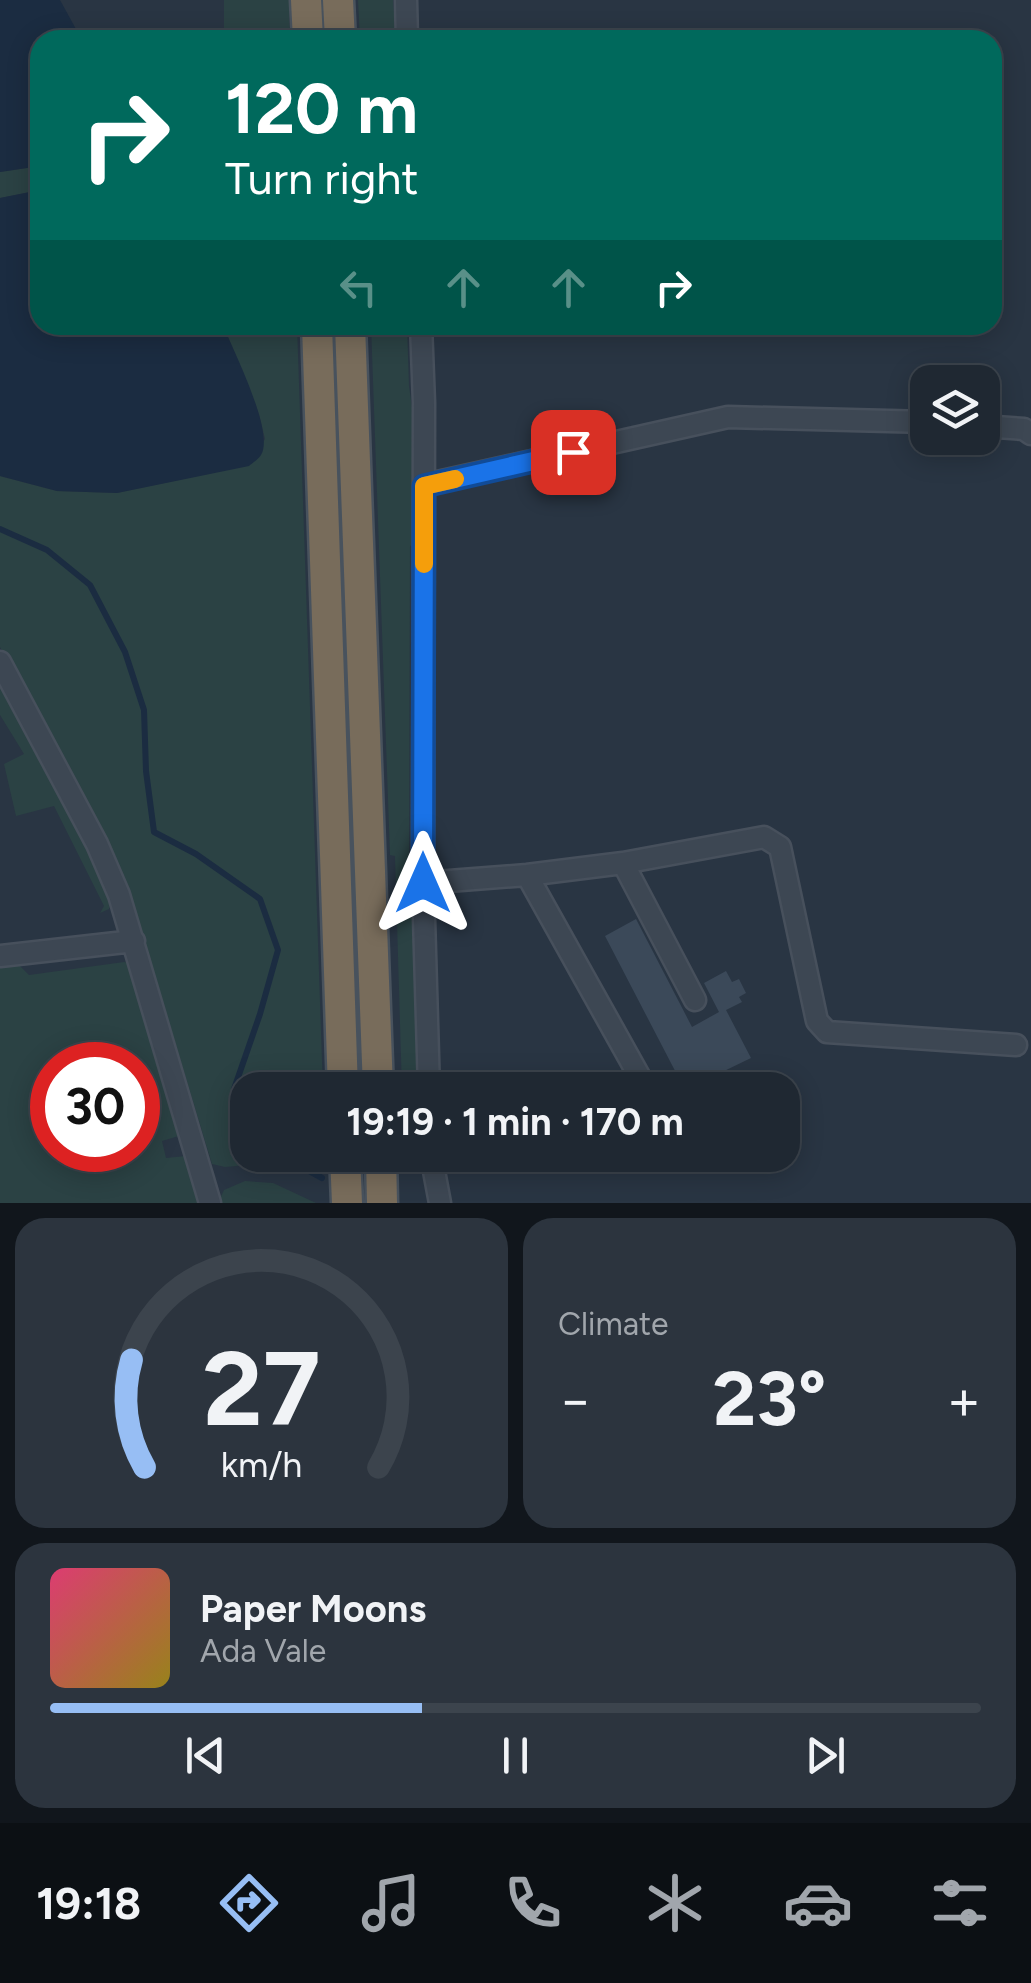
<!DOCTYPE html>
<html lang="en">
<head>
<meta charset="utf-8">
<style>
  body { margin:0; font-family:Figtree,sans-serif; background:#2c343e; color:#f1f3f6; height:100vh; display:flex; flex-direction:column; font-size:38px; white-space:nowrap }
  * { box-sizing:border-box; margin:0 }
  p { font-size:32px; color:#a1a6ac }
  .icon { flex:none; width:55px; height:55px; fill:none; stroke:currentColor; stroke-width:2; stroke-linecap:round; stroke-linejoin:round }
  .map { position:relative; height:1203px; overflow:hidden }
  .details { display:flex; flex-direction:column; gap:15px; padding:15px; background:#11161c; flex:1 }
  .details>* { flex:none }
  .guide { position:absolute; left:30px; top:30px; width:972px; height:305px; border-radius:30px; box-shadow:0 5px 25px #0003,0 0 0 2px #3c444d; background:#00695c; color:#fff; overflow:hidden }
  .fabs { position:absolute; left:910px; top:365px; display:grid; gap:20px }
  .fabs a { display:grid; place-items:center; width:90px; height:90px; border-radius:20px; background:#1f2832; box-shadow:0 5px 25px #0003,0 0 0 2px #3c444d; font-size:50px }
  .speed { position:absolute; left:30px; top:1042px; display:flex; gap:20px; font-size:50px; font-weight:700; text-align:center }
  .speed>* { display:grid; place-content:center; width:130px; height:130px; border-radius:50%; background:#1f2832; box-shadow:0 5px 25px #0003,0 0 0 2px #3c444d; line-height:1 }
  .speed .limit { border:15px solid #d22; background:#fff; color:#111 }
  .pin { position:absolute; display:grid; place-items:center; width:85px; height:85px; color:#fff; margin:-42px; border-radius:20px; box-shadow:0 5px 15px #0006 }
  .me { position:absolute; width:110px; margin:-55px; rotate:0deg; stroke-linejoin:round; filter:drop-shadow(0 0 8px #0008) }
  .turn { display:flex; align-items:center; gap:35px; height:210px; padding:0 30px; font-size:45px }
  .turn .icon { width:130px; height:130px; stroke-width:2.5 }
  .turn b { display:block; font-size:70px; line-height:85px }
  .lanes { display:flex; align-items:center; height:95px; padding:0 30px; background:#0003; justify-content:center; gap:50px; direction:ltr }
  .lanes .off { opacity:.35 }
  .big { font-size:75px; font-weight:700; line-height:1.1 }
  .details .card { flex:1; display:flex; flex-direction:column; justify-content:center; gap:15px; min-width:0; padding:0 35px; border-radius:30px; background:#2c343e }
  .details .dial { align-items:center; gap:0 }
  .dial svg { height:260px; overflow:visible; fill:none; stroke:#3c444d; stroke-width:7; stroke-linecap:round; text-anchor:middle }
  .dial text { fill:#f1f3f6; stroke:none }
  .song { display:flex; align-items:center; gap:30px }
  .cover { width:120px; height:120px; border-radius:15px; background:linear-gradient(135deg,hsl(340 70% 55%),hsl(50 70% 35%)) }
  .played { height:10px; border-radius:5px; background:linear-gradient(90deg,#97bef4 40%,#3c444d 40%) }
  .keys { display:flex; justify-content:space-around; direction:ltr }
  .heat { display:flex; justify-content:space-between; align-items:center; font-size:55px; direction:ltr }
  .details .tiles { flex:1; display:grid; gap:15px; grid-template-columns:1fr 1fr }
  .card:last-child { grid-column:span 2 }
  .trip { position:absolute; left:230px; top:1072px; width:570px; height:100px; border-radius:30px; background:#1f2832; box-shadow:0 5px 25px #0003,0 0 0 2px #3c444d; font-weight:700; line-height:100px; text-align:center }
  .dock { display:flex; height:160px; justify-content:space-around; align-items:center; background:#0c1014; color:#a1a6ac }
  .dock .icon { width:70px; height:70px }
  .dock .active { color:#97bef4 }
  .dock b { font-size:45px; color:#f1f3f6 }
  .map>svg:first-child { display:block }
  .green { fill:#2b4244; fill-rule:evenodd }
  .water { fill:#1b2c41 }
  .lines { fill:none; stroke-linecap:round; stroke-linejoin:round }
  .stream { stroke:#1b2c41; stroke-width:6 }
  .building { fill:#3b4959 }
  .minor-casing { stroke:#47505c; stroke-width:25 }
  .highway-casing { stroke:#48525d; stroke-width:35 }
  .minor { stroke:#3d4753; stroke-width:20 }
  .highway { stroke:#786c5b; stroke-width:30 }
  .route-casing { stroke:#114b97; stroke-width:25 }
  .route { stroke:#1a73e8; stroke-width:18 }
  .slow { stroke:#f59e0b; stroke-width:18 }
</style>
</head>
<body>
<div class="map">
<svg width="1031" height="1203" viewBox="0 0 1031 1203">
  <rect width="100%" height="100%" fill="#293543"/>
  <!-- green -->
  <path class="green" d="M224,0h65l1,40h-66z
    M358,0h35l3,40h-36z
    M40,166v24l-40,8v-26z
    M223,325h74l26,765h-75v65h38l5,18 -32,-9 -34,3 -13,-3 -85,-280 -127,-237v-171l57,15 60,2 132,-28 16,-26 -6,-25z
    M371,325h36l2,61 4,28 2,130 -5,2 -1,326 6,1 5,217h-18l-7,-234 -5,-1z
    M0,678c20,37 118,201 109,231l-9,4 4,-7 -50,-100 -38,10 -12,-52 20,-10 -24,-39z
    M124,962l6,1 52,172 -20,6 4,17 20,-2 13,47h-199v-236l19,-2 10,10zM52,1065h86v85h-86z
    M245,1181l28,2 43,20h-98l6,-13z"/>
  <!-- water -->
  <path class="water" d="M0,0h60l22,40h-42v126l-40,6z
    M40,190v135h183c10,25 52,107 38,130 -3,5 -8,7 -12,11l-132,27 -60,-2 -57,-15v-278z"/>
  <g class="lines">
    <!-- stream -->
    <path class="stream" d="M0,529l47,21 43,35 35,67 19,58 2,61 8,61 42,22 64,45 18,51 -18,64 -26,75 1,21 13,22
      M280,1155l42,23"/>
  </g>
  <!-- building -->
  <path class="building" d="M636,919l56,108 27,-15 -15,-29 22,-12 6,11 7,-3 7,14 -7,4 3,5 -16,8 25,48 -66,32 -80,-154z"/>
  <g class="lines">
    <!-- minor casing -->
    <g class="minor-casing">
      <path id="minor" d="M406,0l1,40
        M421,325l3,78 -1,480 6,207
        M982,426l42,3 7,5
        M424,485l304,-68 200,5
        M0,662l97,182 22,51 91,308
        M623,863l141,-26 16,10 37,174 10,11 189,13
        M527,875l120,215
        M423,883l104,-8 96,-12 72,137
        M0,956l134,-15
        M431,1155l9,48"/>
    </g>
    <!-- highway casing -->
    <g class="highway-casing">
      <path id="highway" d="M306,0l2,40
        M338,0l2,40
        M317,325l26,765
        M350,325l28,765
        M345,1155l2,48
        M381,1155l1,48"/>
    </g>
    <!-- minor -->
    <use href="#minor" class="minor"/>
    <!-- highway -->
    <use href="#highway" class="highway"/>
  </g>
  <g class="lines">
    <!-- route casing -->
    <g class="route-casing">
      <path id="route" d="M423,883l1,-397 149,-34"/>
    </g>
    <!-- route -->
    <use href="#route" class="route"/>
    <!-- slow -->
    <path class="slow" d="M424,564v-78l31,-7"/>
  </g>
</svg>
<div class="fabs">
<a><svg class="icon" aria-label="layers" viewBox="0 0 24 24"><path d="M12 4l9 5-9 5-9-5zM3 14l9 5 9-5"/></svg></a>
</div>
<div class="speed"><div class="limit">30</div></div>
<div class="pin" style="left:573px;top:452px;background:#d93025"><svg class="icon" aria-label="arrive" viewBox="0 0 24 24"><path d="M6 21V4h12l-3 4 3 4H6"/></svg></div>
<svg class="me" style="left:423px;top:883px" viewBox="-20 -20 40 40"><path d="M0-17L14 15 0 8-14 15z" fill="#1a73e8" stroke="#fff" stroke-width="4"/></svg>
<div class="trip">19:19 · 1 min · 170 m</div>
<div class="guide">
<div class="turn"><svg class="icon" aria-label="right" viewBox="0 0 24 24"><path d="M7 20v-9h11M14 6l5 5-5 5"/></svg><div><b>120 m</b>Turn right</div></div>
<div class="lanes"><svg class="icon off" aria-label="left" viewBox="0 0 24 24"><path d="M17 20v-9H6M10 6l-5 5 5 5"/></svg><svg class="icon off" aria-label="ahead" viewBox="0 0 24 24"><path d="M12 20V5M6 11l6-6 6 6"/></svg><svg class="icon off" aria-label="ahead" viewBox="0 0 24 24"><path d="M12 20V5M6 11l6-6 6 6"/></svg><svg class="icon" aria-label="right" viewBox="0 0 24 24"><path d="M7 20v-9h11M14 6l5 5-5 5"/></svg></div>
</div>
</div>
<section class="details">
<div class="tiles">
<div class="card dial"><svg viewBox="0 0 100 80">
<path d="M14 69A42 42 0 1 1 86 69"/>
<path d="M14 69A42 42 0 0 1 10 36" stroke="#97bef4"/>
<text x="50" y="56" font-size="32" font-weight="700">27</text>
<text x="50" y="72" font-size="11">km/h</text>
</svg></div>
<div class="card"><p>Climate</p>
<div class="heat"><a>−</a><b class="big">23°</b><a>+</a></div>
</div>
<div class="card">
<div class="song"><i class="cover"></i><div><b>Paper Moons</b><p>Ada Vale</p></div></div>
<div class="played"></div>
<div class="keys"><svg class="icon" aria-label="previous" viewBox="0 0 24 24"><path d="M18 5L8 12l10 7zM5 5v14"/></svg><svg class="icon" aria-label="pause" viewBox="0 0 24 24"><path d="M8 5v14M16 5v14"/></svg><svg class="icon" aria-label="next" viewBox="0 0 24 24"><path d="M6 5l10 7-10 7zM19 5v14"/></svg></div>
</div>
</div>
</section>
<nav class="dock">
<b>19:18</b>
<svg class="icon active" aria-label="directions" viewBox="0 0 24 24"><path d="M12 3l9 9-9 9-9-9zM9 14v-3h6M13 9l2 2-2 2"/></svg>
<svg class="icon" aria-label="music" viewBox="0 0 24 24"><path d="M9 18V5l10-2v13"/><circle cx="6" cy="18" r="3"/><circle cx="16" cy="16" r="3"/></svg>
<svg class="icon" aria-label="phone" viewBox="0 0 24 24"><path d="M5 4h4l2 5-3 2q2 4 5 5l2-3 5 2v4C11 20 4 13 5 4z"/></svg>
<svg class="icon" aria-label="climate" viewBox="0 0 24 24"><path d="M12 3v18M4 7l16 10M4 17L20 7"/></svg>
<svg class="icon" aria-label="car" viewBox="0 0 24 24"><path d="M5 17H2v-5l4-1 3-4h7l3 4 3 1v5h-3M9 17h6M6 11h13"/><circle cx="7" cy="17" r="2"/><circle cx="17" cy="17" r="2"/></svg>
<svg class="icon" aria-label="filters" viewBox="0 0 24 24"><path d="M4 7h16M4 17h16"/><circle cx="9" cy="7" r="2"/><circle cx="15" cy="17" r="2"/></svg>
</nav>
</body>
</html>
